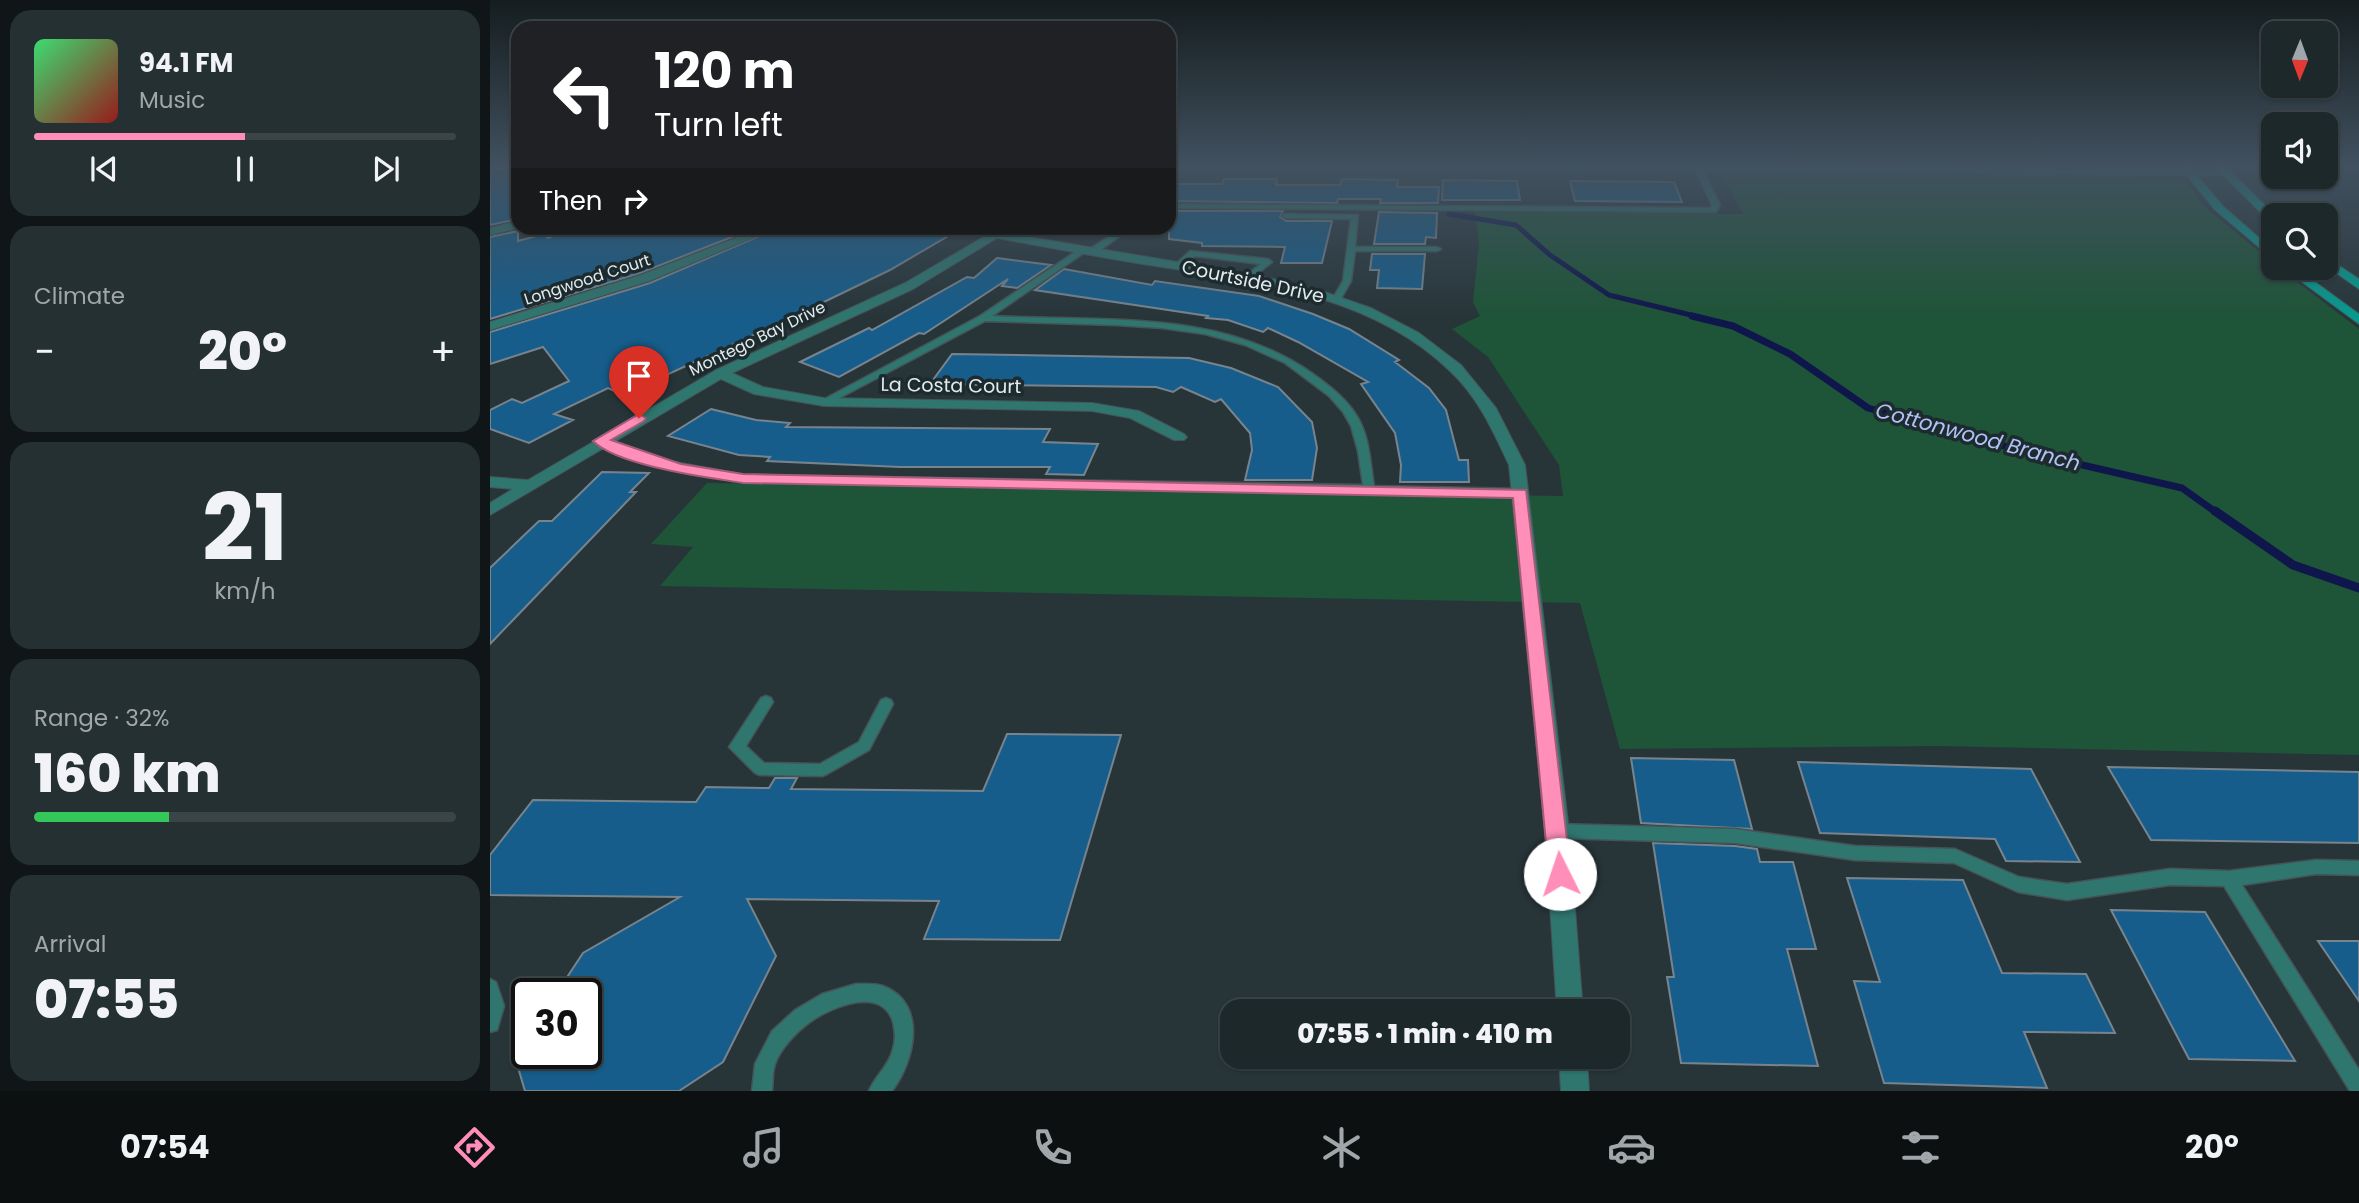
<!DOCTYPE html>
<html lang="en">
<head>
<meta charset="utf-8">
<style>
  body { margin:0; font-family:Poppins,sans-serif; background:#253033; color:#f1f3f6; height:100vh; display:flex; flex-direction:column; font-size:26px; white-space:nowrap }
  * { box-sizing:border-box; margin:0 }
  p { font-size:23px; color:#a0a6a9 }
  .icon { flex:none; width:38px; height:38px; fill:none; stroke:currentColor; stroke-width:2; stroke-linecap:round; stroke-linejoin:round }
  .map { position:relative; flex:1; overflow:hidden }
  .details { display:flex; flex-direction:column; gap:10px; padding:10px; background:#101618; width:490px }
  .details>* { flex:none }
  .guide { position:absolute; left:21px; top:21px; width:665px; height:214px; border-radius:21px; box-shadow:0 2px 5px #0004,0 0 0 2px #3b4447; background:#202124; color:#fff; overflow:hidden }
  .needle { width:46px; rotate:181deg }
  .buttons { position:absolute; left:1771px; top:21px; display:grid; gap:14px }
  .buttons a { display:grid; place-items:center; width:77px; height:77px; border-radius:14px; background:#1d282b; box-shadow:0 2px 5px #0004,0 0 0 2px #3b4447; font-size:35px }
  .speed { position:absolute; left:21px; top:978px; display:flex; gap:14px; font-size:35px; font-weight:700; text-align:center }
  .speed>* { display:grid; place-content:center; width:91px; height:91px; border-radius:50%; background:#1d282b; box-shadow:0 2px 5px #0004,0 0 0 2px #3b4447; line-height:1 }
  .speed .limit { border:4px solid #111; border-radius:10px; background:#fff; color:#111 }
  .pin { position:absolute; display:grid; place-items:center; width:60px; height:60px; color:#fff; margin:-72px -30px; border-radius:50% 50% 50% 0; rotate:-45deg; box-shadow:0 0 7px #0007 }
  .pin .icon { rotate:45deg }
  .me { position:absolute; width:77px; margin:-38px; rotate:356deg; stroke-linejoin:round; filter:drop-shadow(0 0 5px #0008) }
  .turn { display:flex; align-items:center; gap:24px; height:147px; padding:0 28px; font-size:32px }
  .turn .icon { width:91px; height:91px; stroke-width:2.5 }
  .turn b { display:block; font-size:49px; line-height:60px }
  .then { display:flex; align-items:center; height:66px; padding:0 28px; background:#0003; gap:14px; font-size:26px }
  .big { font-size:52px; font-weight:800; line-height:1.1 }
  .details .tile { flex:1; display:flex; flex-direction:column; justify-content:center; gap:10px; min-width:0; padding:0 24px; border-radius:21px; background:#253033 }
  .details .dial { align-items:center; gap:0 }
  .dial b { font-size:91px; line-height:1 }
  .song { display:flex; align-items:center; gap:21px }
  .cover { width:84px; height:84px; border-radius:10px; background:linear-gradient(135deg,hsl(140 70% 55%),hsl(0 70% 35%)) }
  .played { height:7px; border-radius:4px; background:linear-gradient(90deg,#ff8eb9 50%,#3b4447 50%) }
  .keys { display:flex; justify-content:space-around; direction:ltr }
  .heat { display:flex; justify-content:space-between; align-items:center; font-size:38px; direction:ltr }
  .charge { height:10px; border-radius:5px; background:linear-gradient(90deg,#34c759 32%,#3b4447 0) }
  .trip { position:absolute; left:730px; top:999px; width:410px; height:70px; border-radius:21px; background:#1d282b; box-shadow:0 2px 5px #0004,0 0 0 2px #3b4447; font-weight:800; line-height:70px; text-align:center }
  .menu { display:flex; height:112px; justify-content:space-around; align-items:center; background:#0c1011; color:#a0a6a9 }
  .menu .icon { width:49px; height:49px }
  .menu .on { color:#ff8eb9 }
  .menu b { font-size:32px; color:#f1f3f6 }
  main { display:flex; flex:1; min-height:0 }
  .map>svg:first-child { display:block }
  .green { fill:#1e5437 }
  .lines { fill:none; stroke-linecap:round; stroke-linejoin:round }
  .stream-far2 { stroke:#0f164c; stroke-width:5 }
  .stream-far1 { stroke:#0f164c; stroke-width:7 }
  .stream { stroke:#0f164c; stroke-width:9 }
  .building { fill:#165d8b; stroke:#78848d; stroke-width:2 }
  .service-casing { stroke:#455256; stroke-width:3 }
  .minor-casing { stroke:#455256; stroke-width:2 }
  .secondary-casing { stroke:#455256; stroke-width:2 }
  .service { fill:#2f766f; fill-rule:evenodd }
  .minor { fill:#2f766f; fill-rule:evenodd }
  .secondary { fill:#059c90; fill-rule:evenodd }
  .route { fill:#ff8eb9; stroke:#a65c78; stroke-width:2 }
  .labels { text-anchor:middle; stroke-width:7; stroke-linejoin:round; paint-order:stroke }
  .far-street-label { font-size:16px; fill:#e2ebee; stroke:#1d2b2f }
  .street-label { font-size:19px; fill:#e2ebee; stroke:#1d2b2f }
  .water-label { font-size:21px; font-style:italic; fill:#b1c2f7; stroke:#1d2b2f }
</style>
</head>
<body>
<main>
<section class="details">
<div class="tile">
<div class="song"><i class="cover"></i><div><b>94.1 FM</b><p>Music</p></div></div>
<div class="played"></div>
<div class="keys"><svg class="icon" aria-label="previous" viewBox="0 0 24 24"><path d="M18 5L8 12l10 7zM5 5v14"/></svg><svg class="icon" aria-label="pause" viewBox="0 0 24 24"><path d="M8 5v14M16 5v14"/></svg><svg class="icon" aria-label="next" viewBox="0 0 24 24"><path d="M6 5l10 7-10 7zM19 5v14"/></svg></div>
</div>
<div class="tile"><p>Climate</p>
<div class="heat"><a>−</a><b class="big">20°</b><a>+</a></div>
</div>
<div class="tile dial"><b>21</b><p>km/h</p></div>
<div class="tile"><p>Range · 32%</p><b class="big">160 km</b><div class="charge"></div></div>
<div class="tile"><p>Arrival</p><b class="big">07:55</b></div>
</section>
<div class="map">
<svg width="1869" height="1091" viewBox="0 0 1869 1091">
  <rect width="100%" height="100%" fill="#273539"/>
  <!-- green -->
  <path class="green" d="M1227,166h458l30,41 68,56v5h6l80,61v426l-422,-9 -317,3 -40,-146 -920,-17 33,-39 -42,-3 56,-61 856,13 -4,-31 -71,-108 -36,-28 28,-13 -7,-14 6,-58 -4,-32 268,2z"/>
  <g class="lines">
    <!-- stream-far2 -->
    <path class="stream-far2" d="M959,214l67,11 34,30 59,40 90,22"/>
    <!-- stream-far1 -->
    <path class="stream-far1" d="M1202,316l41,10 57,28 78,54 154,43 160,37 35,25"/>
    <!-- stream -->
    <path class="stream" d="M1725,511l78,54 66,23"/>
  </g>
  <!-- building -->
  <path class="building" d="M0,169h28v50l-28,6z
    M734,179h53l-1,6h64l2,-6 56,1 -1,7h42l-1,16h-58l1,-4h-43l-1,4 -168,-2v-17h53z
    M953,180l74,1 3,19h-78z
    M1080,181l104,1 8,20 -107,-1z
    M679,211h114l-3,6 6,4h46l-10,42h-41l4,-16 -83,-1v-3l-33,-4z
    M889,212l58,1 -1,25 -10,-1 -1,7h-51z
    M84,228h181l-115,45 -150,46v-82l28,-6v10l26,-7 4,4z
    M288,228h184l-72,42 -93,45 -174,80 -15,-7 -54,26 19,6 -44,23 -39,-14v-19l22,-11 10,4 47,-22 -26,-34 -53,17v-32l160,-49z
    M882,254h53l-3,35 -45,-1 2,-18h-9z
    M507,258l54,7 -34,23 -15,-2 6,-7 -84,55 -5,-1 -80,44 -39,-15 69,-34 3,2 95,-53 7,1z
    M574,269l88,16 3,-4 104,15 54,18 36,15 50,31 -4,2 34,26 17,22 13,50h9l1,22h-69l1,-17 -6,-32 -34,-49 7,-2 -70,-40 -30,-14 -5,4 -35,-12 -22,-2 2,-2 -173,-26z
    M462,354l237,4 42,10 47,19 34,35 5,26 -5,32h-67l7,-30 -2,-17 -29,-34 -6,3 -34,-15 -8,5 -17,-5 -226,-3z
    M221,409l45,11 34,3 -4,4 264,2 -7,13 55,2 -14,31 -38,-1 4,-7h-150l-133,-6 3,-4 -31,-2 -71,-19z
    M112,472l47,1 -19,19h6l-146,152v-76l49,-47h13z
    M517,734l114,1 -61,205 -136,-1 15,-38 -192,-2 29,57 -53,106 -44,29h-154l-11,-37h72v-60h-30l27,-41 97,-56 -190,-2v-40l43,-55 163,2 10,-15 63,1 6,-10h22l-6,11 192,2z
    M1141,758l103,2 18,69 -111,-6z
    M1308,762l233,7 49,93 -74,-1 -11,-22 -175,-6z
    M1618,767l251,5v71l-208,-3z
    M1163,843l82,3 22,3 3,13h33l23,87h-29l31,117 -137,-3 -14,-86h7z
    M1357,878l116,2 39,93 84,1 29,59 -91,-1 23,56 -163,-5 -30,-102 26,1z
    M1621,910l94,2 90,149 -106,-2z
    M1828,941h41v60z"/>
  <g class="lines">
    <!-- service casing -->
    <g class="service-casing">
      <path id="service" d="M1204,166l7,1 19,38 -4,7 -547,-4v-4l542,4 1,-3z
        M793,214l75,1 -3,32h82l4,2 -4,2h-82l-4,30 -11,19 -3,1 -4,-3 10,-17 8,-62 -65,-1 -4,-2z
        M632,228h9l-35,25h-6v-4z
        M591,248l7,2 -96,66c108,6 228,-8 321,58 17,12 35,26 45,44 12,21 12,45 16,68l146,3 6,4 -6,4 -777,-16c-40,-4 -80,-13 -118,-27 -10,-3 -22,-7 -30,-13l5,-3 73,24 70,13 620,10 -5,-34 -7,-25 -8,-14 -14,-16 -44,-33 -40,-18 -40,-11 -43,-6 -46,-3 -131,-4 -157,83 -4,1 -5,-3 161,-86z
        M700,251l78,8 4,3 -23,18 -3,-1v-4l15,-11 -66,-8 -12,11h-6v-4z
        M276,696l5,2 2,4 -27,44 18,17 56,1 39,-22 22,-42 5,-2 5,2 2,4 -24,46 -42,24 -5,2 -62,-1 -5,-2 -26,-26 32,-49z
        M1067,824l178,5 120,17 100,3 64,28 48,7 103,-15 59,2 87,-11 43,1v14l-43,-1 -74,11 117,185v21h-9l-126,-205 -54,-1 -103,15 -49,-8 -64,-29 -99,-3 -120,-17 -178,-5 -6,-2 -2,-5 2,-5z
        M0,979l6,3 8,24 -7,24 -7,2z
        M366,984c8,0 19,-1 27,2 45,17 32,75 9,105h-23c6,-15 20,-25 24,-42 3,-10 2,-17 0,-27 -11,-37 -62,-15 -83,0 -14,10 -29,26 -35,42 -3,8 -2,19 -3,27h-20l3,-27 17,-33 23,-21 27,-16z"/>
    </g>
    <!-- minor casing -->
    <g class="minor-casing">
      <path id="minor" d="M1043,166l691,4 5,3 -5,3 -686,-7z
        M28,221v7l-28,7v-7z
        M271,228h15l-127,53 -159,49v-8l151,-47z
        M509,228h11l-4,5 254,43 59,14 52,18 48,25 42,32 35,43 29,57 44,366 14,181h-26l-12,-181 -36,-366c-16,-34 -31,-68 -59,-94 -79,-77 -197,-90 -301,-106 -51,-8 -101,-18 -152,-27l-84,51 -181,84 31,14 61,11 268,5 47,8 45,23 3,3 -3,3h-10l-44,-22 -38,-7 -268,-5 -70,-12 -33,-15 -231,136v-12l23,-14 -23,-2v-10l38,3 188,-110 189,-87z
        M1069,1057h28l2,34h-28z"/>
    </g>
    <!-- secondary casing -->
    <g class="secondary-casing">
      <path id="secondary" d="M1689,166h10l34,40 50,44v9l-58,-49z
        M1724,166h11l50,49 -2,7 -4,-1z
        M1836,257l33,22v10l-33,-23z
        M1793,268h13l63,46v10z"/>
    </g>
    <!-- service -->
    <use href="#service" class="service"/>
    <!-- minor -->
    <use href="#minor" class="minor"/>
    <!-- secondary -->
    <use href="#secondary" class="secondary"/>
  </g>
  <!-- sky -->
  <linearGradient id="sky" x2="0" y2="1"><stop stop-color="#151d1f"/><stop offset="0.52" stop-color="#41515f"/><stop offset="1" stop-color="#41515f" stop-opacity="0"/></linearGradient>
  <rect width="1869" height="319" fill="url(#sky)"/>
  <!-- route -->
  <path class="route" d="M149,414l7,4 -2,3 -33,19 70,24 62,10 783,16 45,384 -3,7 -8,3 -8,-3 -3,-7 -36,-376 -770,-15c-37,-6 -125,-17 -150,-42z"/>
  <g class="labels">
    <!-- far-street labels -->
    <g class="far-street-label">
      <text transform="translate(97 279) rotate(-18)" y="6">Longwood Court</text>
      <text transform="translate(267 338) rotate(-26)" y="6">Montego Bay Drive</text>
    </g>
    <!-- street labels -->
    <g class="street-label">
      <text transform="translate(763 281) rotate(12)" y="7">Courtside Drive</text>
      <text transform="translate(461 385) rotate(1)" y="7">La Costa Court</text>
    </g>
    <!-- water labels -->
    <g class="water-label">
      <text transform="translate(1488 437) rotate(15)" y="7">Cottonwood Branch</text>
    </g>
  </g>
</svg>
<div class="buttons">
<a><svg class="needle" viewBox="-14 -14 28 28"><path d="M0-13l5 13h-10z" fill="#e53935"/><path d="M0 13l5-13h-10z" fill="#a0a6a9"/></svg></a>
<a><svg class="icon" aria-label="sound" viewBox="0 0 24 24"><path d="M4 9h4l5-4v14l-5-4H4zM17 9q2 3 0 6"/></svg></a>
<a><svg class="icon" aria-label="search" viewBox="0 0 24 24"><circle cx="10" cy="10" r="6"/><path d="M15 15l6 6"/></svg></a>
</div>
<div class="speed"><div class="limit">30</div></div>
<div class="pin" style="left:149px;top:418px;background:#d93025"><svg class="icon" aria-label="arrive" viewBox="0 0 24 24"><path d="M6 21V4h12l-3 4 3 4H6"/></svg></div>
<svg class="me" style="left:1070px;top:874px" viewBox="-20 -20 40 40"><circle r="19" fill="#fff"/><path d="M0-13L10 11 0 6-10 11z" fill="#ff8eb9"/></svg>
<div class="trip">07:55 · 1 min · 410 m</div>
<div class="guide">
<div class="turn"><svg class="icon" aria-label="left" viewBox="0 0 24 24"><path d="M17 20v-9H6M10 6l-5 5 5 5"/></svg><div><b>120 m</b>Turn left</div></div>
<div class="then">Then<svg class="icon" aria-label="right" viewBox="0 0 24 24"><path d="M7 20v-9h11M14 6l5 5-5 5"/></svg></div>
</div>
</div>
</main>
<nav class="menu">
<b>07:54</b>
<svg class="icon on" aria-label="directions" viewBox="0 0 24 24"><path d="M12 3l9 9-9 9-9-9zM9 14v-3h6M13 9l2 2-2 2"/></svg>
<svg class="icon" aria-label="music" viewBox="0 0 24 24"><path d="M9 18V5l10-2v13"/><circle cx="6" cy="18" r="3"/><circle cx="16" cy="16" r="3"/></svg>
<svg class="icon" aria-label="phone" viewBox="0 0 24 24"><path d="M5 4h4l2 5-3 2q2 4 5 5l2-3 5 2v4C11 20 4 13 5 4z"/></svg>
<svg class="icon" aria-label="climate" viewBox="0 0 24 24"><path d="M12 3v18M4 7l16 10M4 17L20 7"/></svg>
<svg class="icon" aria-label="car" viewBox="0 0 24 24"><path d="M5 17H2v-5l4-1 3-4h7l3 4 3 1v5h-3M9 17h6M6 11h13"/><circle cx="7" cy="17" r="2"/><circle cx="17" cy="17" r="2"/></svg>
<svg class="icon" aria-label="filters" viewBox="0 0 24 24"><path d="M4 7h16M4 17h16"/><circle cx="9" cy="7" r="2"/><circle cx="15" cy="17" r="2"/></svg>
<b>20°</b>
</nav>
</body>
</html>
